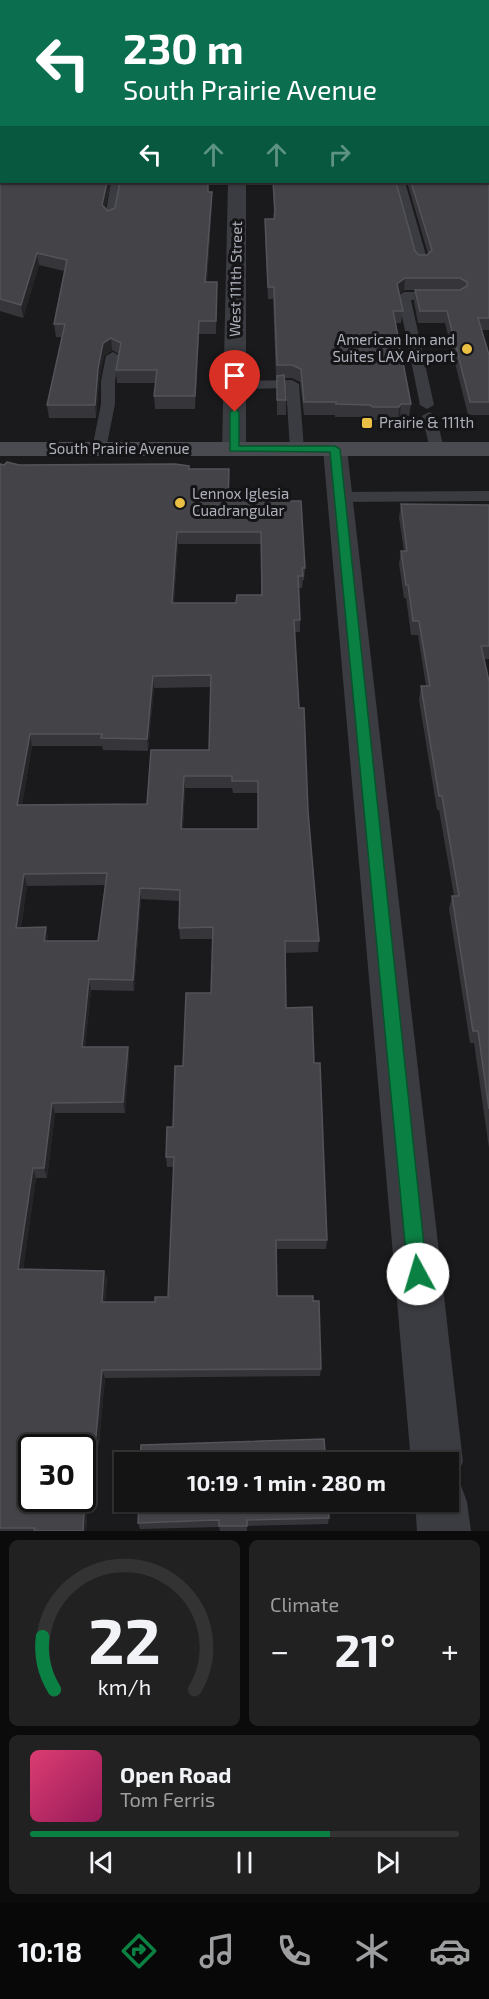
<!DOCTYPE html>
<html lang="en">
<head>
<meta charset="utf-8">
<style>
  body { margin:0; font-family:"Exo 2",sans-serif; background:#212122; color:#f1f3f6; height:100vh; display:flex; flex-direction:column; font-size:22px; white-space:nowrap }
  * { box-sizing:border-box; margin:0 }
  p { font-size:20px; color:#9d9ea0 }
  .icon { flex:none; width:33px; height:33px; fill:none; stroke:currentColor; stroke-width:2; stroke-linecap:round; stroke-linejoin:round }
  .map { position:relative; height:1531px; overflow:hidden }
  .details { display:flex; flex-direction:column; gap:9px; padding:9px; background:#0b0b0c; flex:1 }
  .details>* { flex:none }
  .hud { position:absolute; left:0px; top:0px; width:489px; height:183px; box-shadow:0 2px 4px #0004,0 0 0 2px #333334; background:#0b6e4f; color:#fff; overflow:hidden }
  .speed { position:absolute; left:18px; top:1434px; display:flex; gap:12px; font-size:30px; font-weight:700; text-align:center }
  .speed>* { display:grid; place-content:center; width:78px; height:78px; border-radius:50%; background:#141415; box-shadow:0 2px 4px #0004,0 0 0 2px #333334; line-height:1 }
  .speed .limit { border:3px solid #111; border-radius:9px; background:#fff; color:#111 }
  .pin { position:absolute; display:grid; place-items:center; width:51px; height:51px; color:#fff; margin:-62px -26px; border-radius:50% 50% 50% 0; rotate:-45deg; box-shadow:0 0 6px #0007 }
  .pin .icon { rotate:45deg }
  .me { position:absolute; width:66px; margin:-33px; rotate:354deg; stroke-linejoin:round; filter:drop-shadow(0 0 4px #0008) }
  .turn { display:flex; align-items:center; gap:21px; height:126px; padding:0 24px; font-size:27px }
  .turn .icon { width:78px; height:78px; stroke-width:2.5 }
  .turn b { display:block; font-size:42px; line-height:51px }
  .lanes { display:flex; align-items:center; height:57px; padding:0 24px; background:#0003; justify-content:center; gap:30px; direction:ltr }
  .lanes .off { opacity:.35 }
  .big { font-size:45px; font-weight:700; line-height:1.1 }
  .details .card { flex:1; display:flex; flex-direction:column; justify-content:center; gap:9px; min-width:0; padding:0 21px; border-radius:9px; background:#212122 }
  .details .dial { align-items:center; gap:0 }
  .dial svg { height:156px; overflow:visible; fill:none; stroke:#333334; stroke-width:7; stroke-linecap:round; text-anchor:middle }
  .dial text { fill:#f1f3f6; stroke:none }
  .song { display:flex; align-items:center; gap:18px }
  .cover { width:72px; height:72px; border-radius:9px; background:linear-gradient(135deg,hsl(340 70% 55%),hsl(330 70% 35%)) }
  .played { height:6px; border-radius:3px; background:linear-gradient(90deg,#0b8043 70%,#333334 70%) }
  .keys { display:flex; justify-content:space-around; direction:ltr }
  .heat { display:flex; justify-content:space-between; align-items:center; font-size:33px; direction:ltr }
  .details .tiles { flex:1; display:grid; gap:9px; grid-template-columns:1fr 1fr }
  .card:last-child { grid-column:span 2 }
  .trip { position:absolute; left:114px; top:1452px; width:345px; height:60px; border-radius:0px; background:#141415; box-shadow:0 2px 4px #0004,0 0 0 2px #333334; font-weight:700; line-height:60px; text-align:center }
  .dock { display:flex; height:96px; justify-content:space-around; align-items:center; background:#080808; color:#9d9ea0 }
  .dock .icon { width:42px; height:42px }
  .dock .on { color:#0b8043 }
  .dock b { font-size:27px; color:#f1f3f6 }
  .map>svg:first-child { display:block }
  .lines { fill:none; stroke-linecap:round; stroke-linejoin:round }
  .service { fill:#3b3c41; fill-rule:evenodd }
  .minor { fill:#3b3c41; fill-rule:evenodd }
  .tertiary { fill:#3b3c41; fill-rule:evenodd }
  .secondary { fill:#494b51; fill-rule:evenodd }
  .wall { fill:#36363a; fill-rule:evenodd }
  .shaded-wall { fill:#252528 }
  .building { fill:#434348; stroke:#53545a; stroke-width:1.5; fill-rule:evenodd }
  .route { fill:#0b8043; stroke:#07532c; stroke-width:1.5 }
  .poi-dot { fill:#eabf44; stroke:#151517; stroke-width:2 }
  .labels { text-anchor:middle; stroke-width:6; stroke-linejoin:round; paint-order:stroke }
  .far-street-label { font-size:15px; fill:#adb0bb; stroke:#151517 }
  .far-poi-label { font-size:15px; fill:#adb0bb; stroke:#151517; text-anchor:start }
</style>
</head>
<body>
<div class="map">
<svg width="489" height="1531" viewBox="0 0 489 1531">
  <rect width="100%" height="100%" fill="#1a1a1c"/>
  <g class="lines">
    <!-- service -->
    <path class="service" d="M23,0h10l-11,2z
      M0,10h2l-2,5z
      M111,182h10l-6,35 -5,3 -5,-3z
      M395,182h10l23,80 -2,2h-8l-2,-2z
      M404,292h36l6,4 -6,4h-29l23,105 -7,4 -7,-4 -22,-109z
      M113,352l7,4 -5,25v23l-9,45 -7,4 -7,-4 9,-45v-23l5,-25z
      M292,380l7,4 5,65 -7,4 -7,-4 -4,-61 -51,1 -7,-4 7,-4z
      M429,412l7,4 8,33 -2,3 -5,1 -7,-4 -8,-33z
      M489,491v10l-150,1 -8,-5 8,-5z"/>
    <!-- minor -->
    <path class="minor" d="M0,88h2v10h-2z
      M228,182h18v267l-3,5 -9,2 -9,-2 -3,-5z
      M335,442l9,2 3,5 116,1013 -9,19 6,2 7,19 4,29h-54l-2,-29h33v-40h-37l-88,-1013 3,-5z"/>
    <!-- tertiary -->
    <path class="tertiary" d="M231,0h12v2h-12z"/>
    <!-- secondary -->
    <path class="secondary" d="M0,442h489v14h-489z"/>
  </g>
  <!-- wall -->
  <path class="wall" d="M0,24h2v60h-2z
    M0,123h2v47l-2,-1z
    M489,170v160h-7l7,25v60h-21l-23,-92h-27l-4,-21 1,-12h44h-55l-5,4 4,17 -2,12h-5l15,81 -2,12h-9l-2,4h-26l-3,-3h-34v-2h-31l-4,-33 -8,-4h-8l2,22v15h-9v-37h-1l-3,-79h-5l-3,-69v-11h9l-1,-37h123l19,69 4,4h8l1,-1 -21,-72h81z
    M0,171l2,11h109l-6,26 3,3 104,-19v11l-5,79 10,12 -1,40h-17l-4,75h-40l-1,-13 2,-13h-39l-1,-13 3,-16 -7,-4 -8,6 -5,25 -3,37h-47l-2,-13 15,-68h-6l-2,-13 10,-53 -25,-6 -16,53 -23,-7z
    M0,464l4,1 185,4 40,32 76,67 -1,12h-1l-1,8h-3l1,32v12h-6l5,76 20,233 -1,11 -33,1 1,55 28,55 13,177 -1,9h-50l1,47 44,73 -1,7 -215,2 -6,65 -8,-1 -5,89h-86zM178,544h83v51l-25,8h-62zM211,687l-2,63 -62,54 -125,1 10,-59h70l1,4 45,1 6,-63zM185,788h47l1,5h25v36h-75zM105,885l-7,56h-50l-2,-14h-25l6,-41zM141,899l39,2 -1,27 1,11h33l-2,54 -28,73 -10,61 -7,30 1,10h7l-6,130 -13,5h-50l2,-23 -3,-8 -81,-2 13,-91h11l8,-65h70l4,-55 -1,-11h-43l6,-57 43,1z
    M401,504l88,1v154h-5l5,22v467l-15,-105h-4l-21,-134 3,-13h2l-15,-86h-2l-18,-110 2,-14h5l-8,-51h-7l-5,-37h-2l-5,-34 2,-13h3l-5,-33z
    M329,1518l-1,6 -81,2v5h-27l-1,-4 -79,2 -2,-6z"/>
  <!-- shaded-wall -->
  <path class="shaded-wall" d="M489,77v9l-1,1v-8z
    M107,182h4l-8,35 -1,-12z
    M212,192v11l-6,91 -1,-12z
    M37,253l2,12 -16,53 -2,-13z
    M405,278l-1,12 -8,6 1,-12z
    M199,321v13l-4,75v-13z
    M111,338l1,12 -8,6 -5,25 -3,37 -1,-13 3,-37 5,-25z
    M401,404l-1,12 -2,4 1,-13z
    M177,532l1,12 -5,71 -1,-12z
    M153,676l1,12 -6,63 -1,-12z
    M30,734l2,12 -12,71 -3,-12z
    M184,776l1,12 -3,53 -1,-12z
    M24,874l3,12 -8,53 -3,-11z
    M140,888l1,11 -7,92 -1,-11z
    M46,927l2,12 -1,13 -3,-11z
    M89,979l2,11 -7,68 -2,-11z
    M128,1047l1,11 -4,55 -2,-11z
    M52,1103l3,10 -8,65 -3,-10z
    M33,1168l3,10 -14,100 -4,-9z
    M104,1271l3,8 -3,32 -2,-9z
    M102,1370l3,8 -6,65 -3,-7z
    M88,1435l3,7 -5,89h-3z"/>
  <!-- building -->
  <path class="building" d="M30,0h191v2h-192z
    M323,0h81l1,2h-82z
    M0,24h2v50h-2z
    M488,27h1v50l-1,2z
    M488,88l1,1v69l-1,1z
    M0,123h2v37l-2,-1z
    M488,169l1,1v148h-11l11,37v47h-19l-23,-91h-27l-5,-21h45l7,-4v-4l-7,-4h-55l-8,6 6,27h-10l18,93h-10l-2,3h-26l-3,-2 -34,-1v-2h-32l-3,-33 -9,-4h-15l-3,-78h-6l-3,-68h9l1,-9 -2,-28h123l19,69 4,4h8l5,-5 -21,-68h77z
    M0,171l2,1v10h105l-5,23 6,6 7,-3 5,-26h88v10h4l-7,90h12l-1,39h-17l-4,75h-41l3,-26h-41l5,-27 -10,-5 -8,5 -5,25 -3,37h-48l18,-81h-11l13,-64 -30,-7 -16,52 -21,-6z
    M284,375l2,25h-9v-24z
    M7,462l12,3 156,-1 14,2v3h40l-1,32h73l4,67h-3l1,8h-5l2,44h-6l5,88h5l4,103 11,130h-34l1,67 26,-1 2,56h6l7,177h-51l1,56h36v5h6l2,68 -219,1 -6,66 -8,-1 -5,96h-49l1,-3h-35v-1064l4,1zM177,532h84l1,63h-25l-1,8h-64zM211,675l-2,75h-58l-4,54 -130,1 13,-71h72l-1,4 46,1 6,-63zM184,776h48v5h26v48h-77zM107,873l-9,68h-54l2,-14 -30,1 8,-54zM140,888l40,2 -1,38 34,-1 -2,66h-25l-3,73h-8l-2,61h-6l-1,30h8l-6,140h-13v5h-53l2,-31 -86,-2 15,-101h11l8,-65 71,-1 5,-55h-46l7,-68 44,1zM32,1448h50v50h-50z
    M401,504l88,1v141h-8l8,35v428l-11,-78h-5l-21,-135h7l-17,-100h-3l-18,-110h9l-11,-65h-6l-5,-36h-2l-5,-34h6z
    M324,1439l2,23h-186l1,-17z
    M139,1502h189l1,16 -82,2v6h-28v-6l-81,3z"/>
  <!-- route -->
  <path class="route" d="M235,409l4,3v34h96l5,3 87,825 -2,7 -7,3 -7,-3 -3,-7 -78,-822 -100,-1v-39z"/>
  <!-- markers -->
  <g class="poi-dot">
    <circle cx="467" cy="349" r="6"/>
    <rect x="361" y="417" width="12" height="12" rx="3"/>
    <circle cx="180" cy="503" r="6"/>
  </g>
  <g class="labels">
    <!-- far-street labels -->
    <g class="far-street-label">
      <text transform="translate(236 279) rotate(-89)" y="5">West 111th Street</text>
      <text x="119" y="454">South Prairie Avenue</text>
    </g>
    <!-- far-poi labels -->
    <g class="far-poi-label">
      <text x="455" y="345" text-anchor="end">American Inn and<tspan x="455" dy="17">Suites LAX Airport</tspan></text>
      <text x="379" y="428">Prairie &amp; 111th</text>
      <text x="192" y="499">Lennox Iglesia<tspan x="192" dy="17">Cuadrangular</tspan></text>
    </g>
  </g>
</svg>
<div class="speed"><div class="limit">30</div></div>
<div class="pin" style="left:235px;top:412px;background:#d93025"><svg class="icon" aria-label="arrive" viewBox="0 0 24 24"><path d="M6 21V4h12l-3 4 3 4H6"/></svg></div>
<svg class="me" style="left:418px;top:1274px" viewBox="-20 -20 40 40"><circle r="19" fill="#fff"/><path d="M0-13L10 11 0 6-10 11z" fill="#0b8043"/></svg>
<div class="trip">10:19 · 1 min · 280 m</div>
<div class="hud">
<div class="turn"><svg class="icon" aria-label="left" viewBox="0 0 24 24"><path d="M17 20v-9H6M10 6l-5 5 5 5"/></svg><div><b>230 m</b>South Prairie Avenue</div></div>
<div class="lanes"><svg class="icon" aria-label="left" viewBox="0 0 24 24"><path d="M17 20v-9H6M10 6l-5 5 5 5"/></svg><svg class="icon off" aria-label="ahead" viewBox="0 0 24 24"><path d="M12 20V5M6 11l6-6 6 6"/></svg><svg class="icon off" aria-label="ahead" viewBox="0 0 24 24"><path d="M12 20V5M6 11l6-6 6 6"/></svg><svg class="icon off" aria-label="right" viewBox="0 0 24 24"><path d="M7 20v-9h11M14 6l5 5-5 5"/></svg></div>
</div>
</div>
<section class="details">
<div class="tiles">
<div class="card dial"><svg viewBox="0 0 100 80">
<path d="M14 69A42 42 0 1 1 86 69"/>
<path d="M14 69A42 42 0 0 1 8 42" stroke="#0b8043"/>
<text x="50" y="56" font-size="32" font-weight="700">22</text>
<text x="50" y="72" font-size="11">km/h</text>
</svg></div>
<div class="card"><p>Climate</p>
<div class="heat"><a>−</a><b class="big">21°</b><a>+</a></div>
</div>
<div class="card">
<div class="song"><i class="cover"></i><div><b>Open Road</b><p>Tom Ferris</p></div></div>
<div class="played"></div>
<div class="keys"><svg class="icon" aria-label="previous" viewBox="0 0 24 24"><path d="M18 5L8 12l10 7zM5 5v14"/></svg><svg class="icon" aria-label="pause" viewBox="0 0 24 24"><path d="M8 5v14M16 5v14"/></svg><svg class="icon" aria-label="next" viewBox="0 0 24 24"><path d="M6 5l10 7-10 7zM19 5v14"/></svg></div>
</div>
</div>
</section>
<nav class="dock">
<b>10:18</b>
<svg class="icon on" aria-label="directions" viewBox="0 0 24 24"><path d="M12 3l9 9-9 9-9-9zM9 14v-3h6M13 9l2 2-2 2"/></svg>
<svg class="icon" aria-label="music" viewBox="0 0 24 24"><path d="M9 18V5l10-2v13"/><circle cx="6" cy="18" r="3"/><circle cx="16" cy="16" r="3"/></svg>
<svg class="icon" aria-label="phone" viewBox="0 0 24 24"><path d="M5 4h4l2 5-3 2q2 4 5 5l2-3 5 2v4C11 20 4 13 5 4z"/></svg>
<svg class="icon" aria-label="climate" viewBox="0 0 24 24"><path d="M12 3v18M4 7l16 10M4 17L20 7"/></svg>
<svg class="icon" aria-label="car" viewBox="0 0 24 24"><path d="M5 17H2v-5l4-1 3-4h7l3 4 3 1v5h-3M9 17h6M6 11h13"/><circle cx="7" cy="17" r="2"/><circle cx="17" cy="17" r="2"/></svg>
</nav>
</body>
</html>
